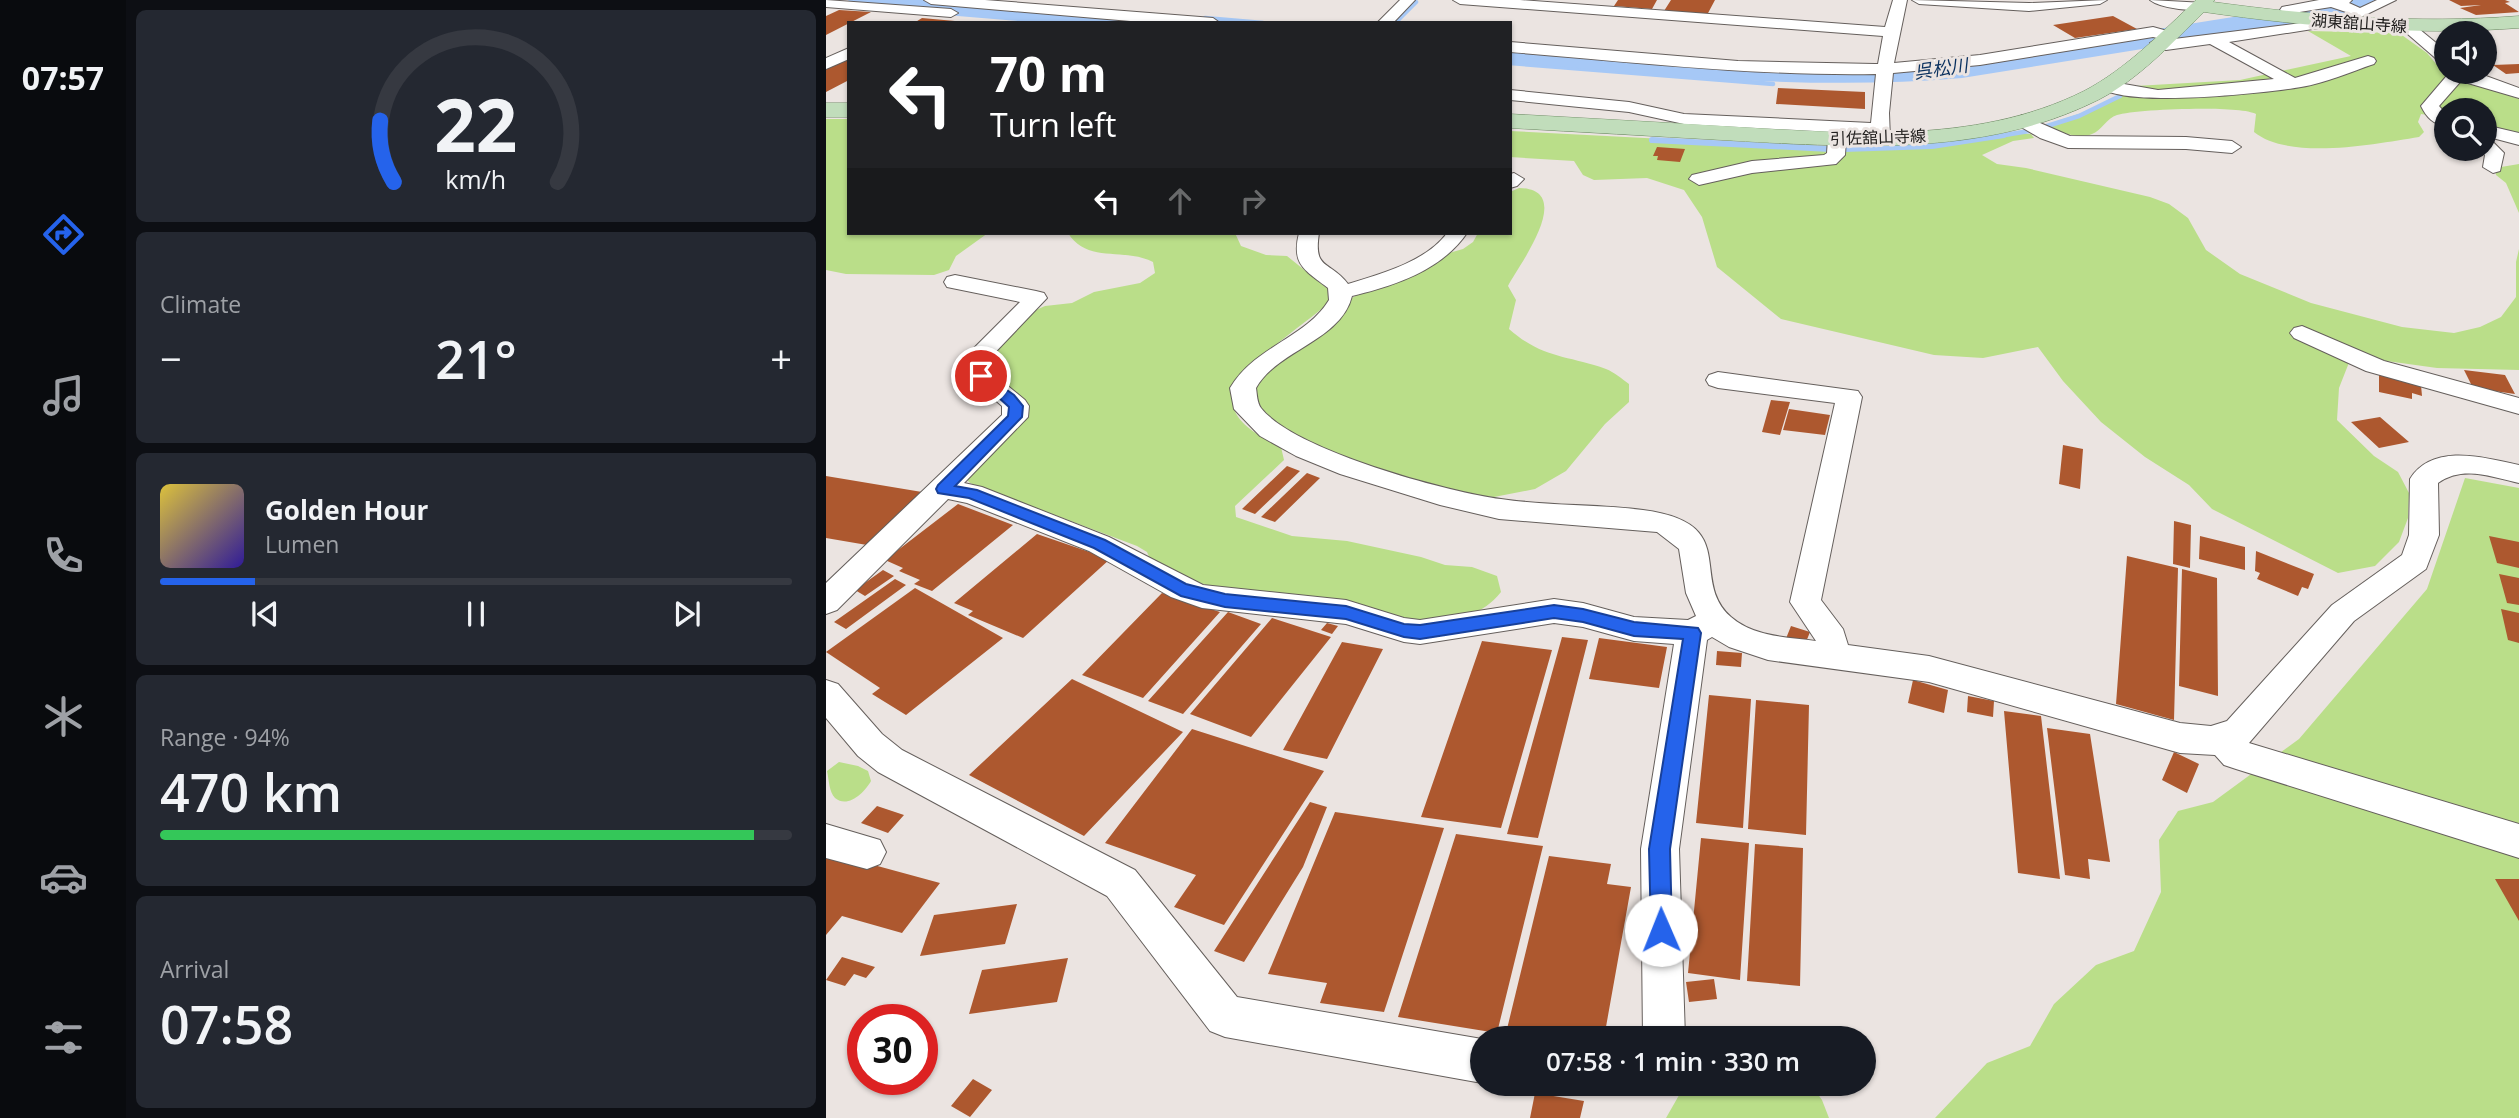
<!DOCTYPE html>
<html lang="en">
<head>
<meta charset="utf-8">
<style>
  body { margin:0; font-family:"Open Sans","Noto Sans JP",sans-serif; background:#242831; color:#f1f3f6; height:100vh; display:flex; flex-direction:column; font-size:26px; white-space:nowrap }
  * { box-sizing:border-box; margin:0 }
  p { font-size:23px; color:#9ea1a6 }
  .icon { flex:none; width:38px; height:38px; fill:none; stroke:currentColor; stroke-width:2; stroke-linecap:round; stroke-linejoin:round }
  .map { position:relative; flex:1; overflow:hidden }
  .sheet { display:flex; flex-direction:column; gap:10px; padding:10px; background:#0d0f14; width:700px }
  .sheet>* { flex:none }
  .top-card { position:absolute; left:21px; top:21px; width:665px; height:214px; border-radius:0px; box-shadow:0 2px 5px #0004; background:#202124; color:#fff; overflow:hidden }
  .fabs { position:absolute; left:1608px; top:21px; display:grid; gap:14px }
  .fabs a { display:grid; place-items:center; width:63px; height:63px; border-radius:50%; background:#171b24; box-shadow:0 2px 5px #0004; font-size:35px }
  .speed { position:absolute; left:21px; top:1004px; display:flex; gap:14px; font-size:35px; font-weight:700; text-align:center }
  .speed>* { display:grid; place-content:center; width:91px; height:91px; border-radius:50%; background:#171b24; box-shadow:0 2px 5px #0004; line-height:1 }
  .speed .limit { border:10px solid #d22; background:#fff; color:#111 }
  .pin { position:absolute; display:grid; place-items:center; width:60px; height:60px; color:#fff; margin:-30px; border:4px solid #fff; border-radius:50%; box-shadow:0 2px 7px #0007 }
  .me { position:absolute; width:77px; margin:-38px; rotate:359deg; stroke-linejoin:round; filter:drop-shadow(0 0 5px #0008) }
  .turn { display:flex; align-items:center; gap:24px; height:147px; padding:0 28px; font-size:32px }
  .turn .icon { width:91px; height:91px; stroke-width:2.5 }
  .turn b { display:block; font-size:49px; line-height:60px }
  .lanes { display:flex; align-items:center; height:66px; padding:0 28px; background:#0003; justify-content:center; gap:35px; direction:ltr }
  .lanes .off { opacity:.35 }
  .big { font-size:52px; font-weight:600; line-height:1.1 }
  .sheet .widget { flex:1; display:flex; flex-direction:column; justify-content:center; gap:10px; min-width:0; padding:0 24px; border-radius:10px; background:#242831 }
  .sheet .dial { align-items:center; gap:0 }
  .dial svg { height:182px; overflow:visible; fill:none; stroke:#363941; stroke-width:7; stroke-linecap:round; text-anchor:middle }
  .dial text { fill:#f1f3f6; stroke:none }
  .song { display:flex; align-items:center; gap:21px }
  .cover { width:84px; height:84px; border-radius:10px; background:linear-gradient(135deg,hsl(50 70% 55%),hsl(250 70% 35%)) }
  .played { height:7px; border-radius:4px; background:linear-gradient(90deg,#2563eb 15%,#363941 15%) }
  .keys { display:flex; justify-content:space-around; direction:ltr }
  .heat { display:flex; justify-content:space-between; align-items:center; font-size:38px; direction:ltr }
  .charge { height:10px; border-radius:5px; background:linear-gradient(90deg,#34c759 94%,#363941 0) }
  .trip { position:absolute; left:644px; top:1026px; width:406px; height:70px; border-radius:35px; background:#171b24; box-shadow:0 2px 5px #0004; font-weight:600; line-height:70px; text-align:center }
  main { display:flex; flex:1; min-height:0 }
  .menu { display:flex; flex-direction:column; width:126px; justify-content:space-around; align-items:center; background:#090b0e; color:#9ea1a6 }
  .menu .icon { width:49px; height:49px }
  .menu .current { color:#2563eb }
  .menu b { font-size:32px; color:#f1f3f6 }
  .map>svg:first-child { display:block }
  .green { fill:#bade89 }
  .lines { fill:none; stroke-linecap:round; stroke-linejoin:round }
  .stream-far1 { stroke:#a6c8f6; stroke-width:4.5 }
  .stream { stroke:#a6c8f6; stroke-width:6 }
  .river { fill:#a6c8f6; fill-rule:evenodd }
  .building { fill:#ad582f }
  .minor-casing { stroke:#655f5c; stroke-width:2 }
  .major-casing { stroke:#6f8d66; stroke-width:1 }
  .minor { fill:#fff; fill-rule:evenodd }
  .major { fill:#c1ddbb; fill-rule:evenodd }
  .route { fill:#2563eb; stroke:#184099; stroke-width:2 }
  .labels { text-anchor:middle; stroke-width:6; stroke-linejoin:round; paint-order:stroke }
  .far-street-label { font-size:16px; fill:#22201f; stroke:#ebe4e1 }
  .far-water-label { font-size:18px; font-style:italic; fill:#09305e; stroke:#ebe4e1 }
</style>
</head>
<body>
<main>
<nav class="menu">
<b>07:57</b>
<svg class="icon current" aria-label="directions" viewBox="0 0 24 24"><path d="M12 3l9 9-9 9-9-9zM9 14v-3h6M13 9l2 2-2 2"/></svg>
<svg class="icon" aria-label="music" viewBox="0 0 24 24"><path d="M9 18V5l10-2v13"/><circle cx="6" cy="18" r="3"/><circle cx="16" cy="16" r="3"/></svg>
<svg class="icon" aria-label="phone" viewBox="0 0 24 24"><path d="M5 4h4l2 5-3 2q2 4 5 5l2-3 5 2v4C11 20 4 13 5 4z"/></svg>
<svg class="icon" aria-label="climate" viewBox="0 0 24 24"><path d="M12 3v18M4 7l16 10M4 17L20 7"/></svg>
<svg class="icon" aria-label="car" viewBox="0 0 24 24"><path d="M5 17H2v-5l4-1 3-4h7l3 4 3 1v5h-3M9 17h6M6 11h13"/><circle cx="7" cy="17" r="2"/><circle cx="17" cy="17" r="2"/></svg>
<svg class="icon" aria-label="filters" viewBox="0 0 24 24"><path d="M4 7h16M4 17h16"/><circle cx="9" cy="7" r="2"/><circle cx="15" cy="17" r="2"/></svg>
</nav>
<section class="sheet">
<div class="widget dial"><svg viewBox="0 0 100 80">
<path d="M14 69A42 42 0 1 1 86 69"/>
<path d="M14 69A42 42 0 0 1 8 42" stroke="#2563eb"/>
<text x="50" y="56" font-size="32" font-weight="700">22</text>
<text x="50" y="72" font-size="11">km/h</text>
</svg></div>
<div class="widget"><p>Climate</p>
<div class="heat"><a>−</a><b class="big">21°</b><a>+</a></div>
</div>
<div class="widget">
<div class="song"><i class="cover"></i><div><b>Golden Hour</b><p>Lumen</p></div></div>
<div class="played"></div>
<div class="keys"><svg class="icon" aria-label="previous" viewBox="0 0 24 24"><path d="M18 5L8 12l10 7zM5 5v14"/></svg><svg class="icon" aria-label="pause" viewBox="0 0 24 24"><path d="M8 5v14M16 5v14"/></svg><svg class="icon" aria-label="next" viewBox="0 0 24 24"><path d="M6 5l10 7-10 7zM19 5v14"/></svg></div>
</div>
<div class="widget"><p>Range · 94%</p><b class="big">470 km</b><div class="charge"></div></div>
<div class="widget"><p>Arrival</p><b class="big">07:58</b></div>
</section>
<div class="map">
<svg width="1693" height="1118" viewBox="0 0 1693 1118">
  <rect width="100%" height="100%" fill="#ebe4e1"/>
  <!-- green -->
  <path class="green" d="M1482,31l91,2 28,20 16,19 76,27v40l-34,-9v-20h-39v8l-25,-4 -3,8 6,10 -5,5c-44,7 -129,24 -165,-5l2,-18c-16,-9 -120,-5 -139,1 -10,3 -16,16 -25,19 -14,6 -35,-3 -47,-9l49,-16 41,-23 105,-6 111,-24z
    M0,119h23v114h139l-32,23 -7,14 -15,5 -88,-1 -20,-4z
    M684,131l326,17 100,-3 75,-12 20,1 3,4 -21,3 -31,14 15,9 29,4 124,29 19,7 19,14 18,32 34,24 71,29 91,24 52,6 26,-6 21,-10 15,-20v-35l3,-13v121l-82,-2 -72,-10 -15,2 -11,28 -2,32 37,36 24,16 11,21 -1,25 -9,24 -24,24 -37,7 -126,-64 -23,-24 -44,-28 -44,-35 -38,-41 -25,-34 -55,11 -49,-3 -153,-36 -64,-52 -15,-50 -18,-27 -37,-12 -53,2 -11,-5 -9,-14 -64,-4z
    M1693,164v49l-13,-30 -10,-8 -1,-7z
    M693,188c58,1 0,77 -11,98l8,14 -7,29c34,30 58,26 97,40 8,3 16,10 23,15v18l-24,22 -39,47 -31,18 -41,8 -35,-4 -32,-8 -108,-37 -59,-34 -7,-30 99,-86 23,-14 74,-31 14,-4 10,-7 5,-9h32v-41z
    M242,233h167l6,13 25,9 21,1 41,33 3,12c-22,21 -106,73 -98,104 4,21 31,33 48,42l3,13 -49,46 1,11 56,19 55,5 74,16 24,8 27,2 25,9 4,16c-19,24 -41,26 -69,31l-181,-25 -61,-18 -40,-21 -3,-7 -10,-6 -167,-63 -4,-4 59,-69 -1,-11 -40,-31 1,-11 42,-43 18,-8 27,-3 22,-11 46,-9 15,-10 -2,-11c-29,-15 -66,2 -85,-29z
    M1639,478l54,10v630h-584l52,-55 43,-17 24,-42 42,-39 38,-14 27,-59 -2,-52 19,-29 35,-9 86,-63 128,-150z
    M13,762l19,4 10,5 3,10c-6,11 -23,28 -36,17 -6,-6 -6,-18 -8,-27z
    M860,1083h124l12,17 7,18h-163z"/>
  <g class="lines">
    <!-- stream-far1 -->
    <path class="stream-far1" d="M379,18l58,5
      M569,23l21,-21
      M684,63l263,21
      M1218,127l35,-11 41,-20
      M1167,137l36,-6"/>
    <!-- stream -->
    <path class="stream" d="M826,140l178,9
      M1018,149l88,-3 72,-11"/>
    <!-- river -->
    <path class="river" d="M22,0h108l184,15 9,2 4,6h-112l-180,-15 -9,-3z
      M1514,0h40l-4,5 -41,13 -373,60c-152,13 -301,-3 -452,-16v-17c151,12 300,28 452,15z"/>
  </g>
  <!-- building -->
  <path class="building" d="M792,0h39l-5,9 -38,-3z
    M845,0h44l-8,15 -43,-4z
    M1623,0h56l5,2 -5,1 14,9 -43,3 -16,-7 21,-3 -20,1z
    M13,10l32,2 -45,23v-19z
    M1287,16l24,13 -62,9 -22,-13z
    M96,18l33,3v2h-41z
    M20,58l3,1v21l-23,12v-23z
    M1693,64v9l-13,1 -13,-9z
    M952,88l87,4v17l-89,-5z
    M831,147l28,2 -5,13 -23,-2 1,-4h-5z
    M1638,370l41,5 10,19 -42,-6z
    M1553,375l42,10 1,11 -10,-3v6l-33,-7z
    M945,400l19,2 -10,33 -18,-3z
    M963,409l41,6 -5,20 -42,-5z
    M1554,417l29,25 -30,6 -28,-26z
    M1237,445l20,4 -3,40 -21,-5z
    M461,466l13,5 -45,43 -13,-5z
    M481,473l13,5 -45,44 -14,-5z
    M0,476l96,16 -55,53 -41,-7z
    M132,504l55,21 -81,66 -18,-7 6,-4 -21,-9 4,-3 -18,-8z
    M1348,521l17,4 -1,43 -17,-4z
    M211,534l73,25 -87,79 -55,-23 5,-4 -19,-8z
    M1374,536l45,11v23l-46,-11z
    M1663,536l30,6v26l-22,-5z
    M1430,551l58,23 -6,15 -6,-2 -4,9 -41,-17 3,-6 -5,-2z
    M1301,556l51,12 -4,152 -58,-16z
    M1356,569l35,9 1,118 -39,-10z
    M57,570l11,6 -29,20 -10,-6z
    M1673,574l20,4v27l-12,-2z
    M69,579l11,6 -60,44 -12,-7z
    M89,588l88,50 -97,77 -34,-21 8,-6 -54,-36z
    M336,593l58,19 -77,86 -61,-23z
    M1675,609l18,4v30l-11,-3z
    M402,612l33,12 -78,90 -35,-13z
    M446,618l59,19 -80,100 -61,-23z
    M501,623l11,3 -6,8 -11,-4z
    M965,626l19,6 -6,15 -19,-6z
    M736,637l26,3 -50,198 -31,-4z
    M773,638l68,9 -8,41 -70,-9z
    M656,641l70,9 -51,178 -80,-11z
    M516,642l41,7 -56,110 -44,-9z
    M891,651l25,2 -1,14 -25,-2z
    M246,679l111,53 -99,104 -115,-61z
    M1087,680l35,10 -4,23 -36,-10z
    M883,695l42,4 -8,129 -47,-5z
    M1142,696l26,5 -1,16 -26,-5z
    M930,700l53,5 -3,130 -58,-6z
    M1178,711l37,5 19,163 -42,-6z
    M1221,728l43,6 20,128 -22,-3 2,20 -25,-4z
    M366,729l132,42 -100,154 -50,-18 22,-32 -91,-32z
    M1348,752l25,12 -12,29 -25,-13z
    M484,802l17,5 -24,60 -59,95 -30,-11z
    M51,806l27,9 -16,18 -27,-10z
    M509,812l109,16 -60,184 -64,-9 7,-20 -59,-9z
    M630,834l87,12 -46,187 -99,-16z
    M875,838l48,5 -9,137 -52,-7z
    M929,844l48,4 -3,138 -53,-5z
    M0,852l114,31 -38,50 -60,-17 -16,19z
    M723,856l62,8 -4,20 24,3 -27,151h-41l-56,-9z
    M1669,879h24v42z
    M191,904l-12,40 -85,12 14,-41z
    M16,957l33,10 -9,11 -12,-4 -9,12 -19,-6z
    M242,958l-11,44 -88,12 13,-44z
    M888,979l3,20 -28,3 -3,-20z
    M147,1079l19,11 -22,27 -19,-11z
    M709,1093l49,8 -4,17h-50z"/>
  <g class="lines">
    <!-- minor casing -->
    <g class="minor-casing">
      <path id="minor" d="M0,0l125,9 7,4 -7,4 -125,-10z
        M98,0h61l228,18 7,5h-66l-223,-19z
        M574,0h15l-22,23h-16z
        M627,0h67l365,27 8,-27h14l-13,63 86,-8 173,-28 18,5 3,3 -8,5 -13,-3 -173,28 -87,8 -4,40 1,26 -9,6 -6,-2 -4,-9 -187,-10 -55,-12 -119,-12v-10l119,12 55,12 187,9 5,-49c-122,2 -244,-12 -366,-22v-10l228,19 137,3h3l5,-28 -423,-32z
        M1086,0l117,3 78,-3 -7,4 -71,7 -110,-7z
        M1324,0l55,3 2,3c-9,8 -47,2 -57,-6z
        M1493,0h33l-3,3 11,5 17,-8h19l-35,17 -30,-10 -44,7 -7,-4 2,-3z
        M1487,16l8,5 -2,7 -90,14 66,36 73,-22 6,2 2,3 -2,3c-24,8 -48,19 -73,23 -34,6 -181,22 -202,-1l8,-5 51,9 116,-11 -64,-35 -44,6 -14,-4 -2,-3 8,-5 8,2 135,-17z
        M1582,22l5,2 33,27v13l-6,-2 -37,-32 -3,-3 3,-3z
        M23,48v11l-23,10v-11z
        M1624,72h25l44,16v10l-58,-17 -22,25 7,8v12c-13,-2 -19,-8 -25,-20z
        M1196,115l48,21 116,1 46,4 9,6 -9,6 -46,-4 -118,-1 -28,-10 -24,-14 -3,-4z
        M1659,125l34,8v12l-34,-9z
        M1011,133l9,6 -1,16 -9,9 -84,9 -53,12 -10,-6 3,-4 60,-14 72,-6 3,-2 1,-14z
        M1659,139l7,2 12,12 -4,18 -7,2 -10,-6 2,-12 -7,-6h7z
        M688,173l10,6 -7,7 -7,2v-14z
        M473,233h20c-6,38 11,27 29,51 32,-10 78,-22 99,-51h20c-25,37 -73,53 -115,63 -11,45 -75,54 -96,92 1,6 1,15 5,20 33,42 186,84 240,91 47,7 95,5 142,11 100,13 45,69 88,107 23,20 56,20 85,24l-26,-39 45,-199 -117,-15 -9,-3 -3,-5 3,-5 9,-3 140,19 4,6 -41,203 22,29 5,16 81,11 251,67 31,3 16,-5 105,-116 70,-50 7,-20 1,-56c23,-37 76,-21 109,-14v18c-27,-6 -56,-18 -81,0l1,52 -13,34 -72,52 -105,122 270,81v34l-283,-89 -12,-4 -9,-10 -35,-2 -251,-71 -161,-22 -39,-13 -17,-10 -5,3 -28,209 6,189h-42l-2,-189 33,-205 -40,-3 -51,-14 -29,-4 -134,21 -16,-2 -58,-18 -144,-16 -31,-11 -82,-46 -122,-48 -19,-4 -111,111 -11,4v-31l176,-168v-9l-38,-33 -3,-5 1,-8 58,-58 -73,-15 -3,-5 3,-5 8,-2 81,16 8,2 3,5 -61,64v6l39,32 4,6 -1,11 -64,66 18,4 127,50 94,48 143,15 58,18 16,2 134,-21 29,4 51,14 54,3 8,-4 -10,-23 -7,-44 -22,-17 -158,-13 -59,-14 -100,-31 -44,-18 -36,-20 -26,-27 -4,-21c25,-42 76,-50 99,-88l-1,-12c-23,-18 -37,-23 -29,-55z
        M1476,326l82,35 135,37v16l-153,-43 -72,-33 -4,-5 4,-5z
        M0,680l12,4 44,50 20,16 233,120 102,127 245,42v44l-257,-46 -15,-6 -103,-135 -229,-124 -20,-16 -32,-38z
        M0,824l54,16 6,12 -6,12 -13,5 -41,-11z"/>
    </g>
    <!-- major casing -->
    <g class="major-casing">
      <path id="major" d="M1370,0h19l-2,2c102,14 203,22 306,14v12c-106,8 -210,-1 -315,-16 -32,31 -66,68 -106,88 -116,58 -250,47 -376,40 -70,-4 -141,-8 -212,-12v-14c71,4 142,8 213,12 119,7 251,20 361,-35 42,-22 78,-59 112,-91z
        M0,103h23v14h-23z"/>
    </g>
    <!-- minor -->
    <use href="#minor" class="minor"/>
    <!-- major -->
    <use href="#major" class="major"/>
  </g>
  <!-- route -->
  <path class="route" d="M155,372l33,23 9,11 -1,11 -67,69 22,4 128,50 81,44 39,10 121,12 58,18 16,1 134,-20 29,4 51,13 64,6 3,5 -31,216 2,81 -3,7 -8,3 -7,-3 -3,-7 -2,-81 34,-210 -49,-3 -51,-14 -29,-4 -134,21 -16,-2 -58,-18 -121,-12 -44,-11 -87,-48 -125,-50 -31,-5 -2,-4 2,-4 70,-69 1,-9 -34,-31z"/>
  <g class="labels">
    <!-- far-street labels -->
    <g class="far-street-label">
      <text transform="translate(1533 23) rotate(4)" y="6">湖東舘山寺線</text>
      <text transform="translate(1052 137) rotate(-2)" y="6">引佐舘山寺線</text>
    </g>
    <!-- far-water labels -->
    <g class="far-water-label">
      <text transform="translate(1115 69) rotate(-8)" y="6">呉松川</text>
    </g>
  </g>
</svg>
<div class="fabs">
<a><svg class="icon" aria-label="sound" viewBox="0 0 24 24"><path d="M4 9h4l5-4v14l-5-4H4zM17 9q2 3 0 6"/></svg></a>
<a><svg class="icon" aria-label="search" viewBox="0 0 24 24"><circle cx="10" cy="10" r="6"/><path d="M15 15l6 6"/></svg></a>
</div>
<div class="speed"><div class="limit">30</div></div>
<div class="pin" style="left:155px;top:376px;background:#d93025"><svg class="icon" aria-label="arrive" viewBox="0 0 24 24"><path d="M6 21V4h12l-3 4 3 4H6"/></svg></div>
<svg class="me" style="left:835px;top:930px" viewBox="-20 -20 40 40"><circle r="19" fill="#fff"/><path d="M0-13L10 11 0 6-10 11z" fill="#2563eb"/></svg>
<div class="trip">07:58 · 1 min · 330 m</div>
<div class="top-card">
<div class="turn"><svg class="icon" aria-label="left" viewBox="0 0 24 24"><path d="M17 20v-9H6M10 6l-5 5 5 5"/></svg><div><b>70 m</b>Turn left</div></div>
<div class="lanes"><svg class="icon" aria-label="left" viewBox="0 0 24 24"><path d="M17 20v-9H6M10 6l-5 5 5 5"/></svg><svg class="icon off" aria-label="ahead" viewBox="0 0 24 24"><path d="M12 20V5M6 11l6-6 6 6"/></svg><svg class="icon off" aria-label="right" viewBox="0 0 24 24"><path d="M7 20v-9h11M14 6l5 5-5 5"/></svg></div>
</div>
</div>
</main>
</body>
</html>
